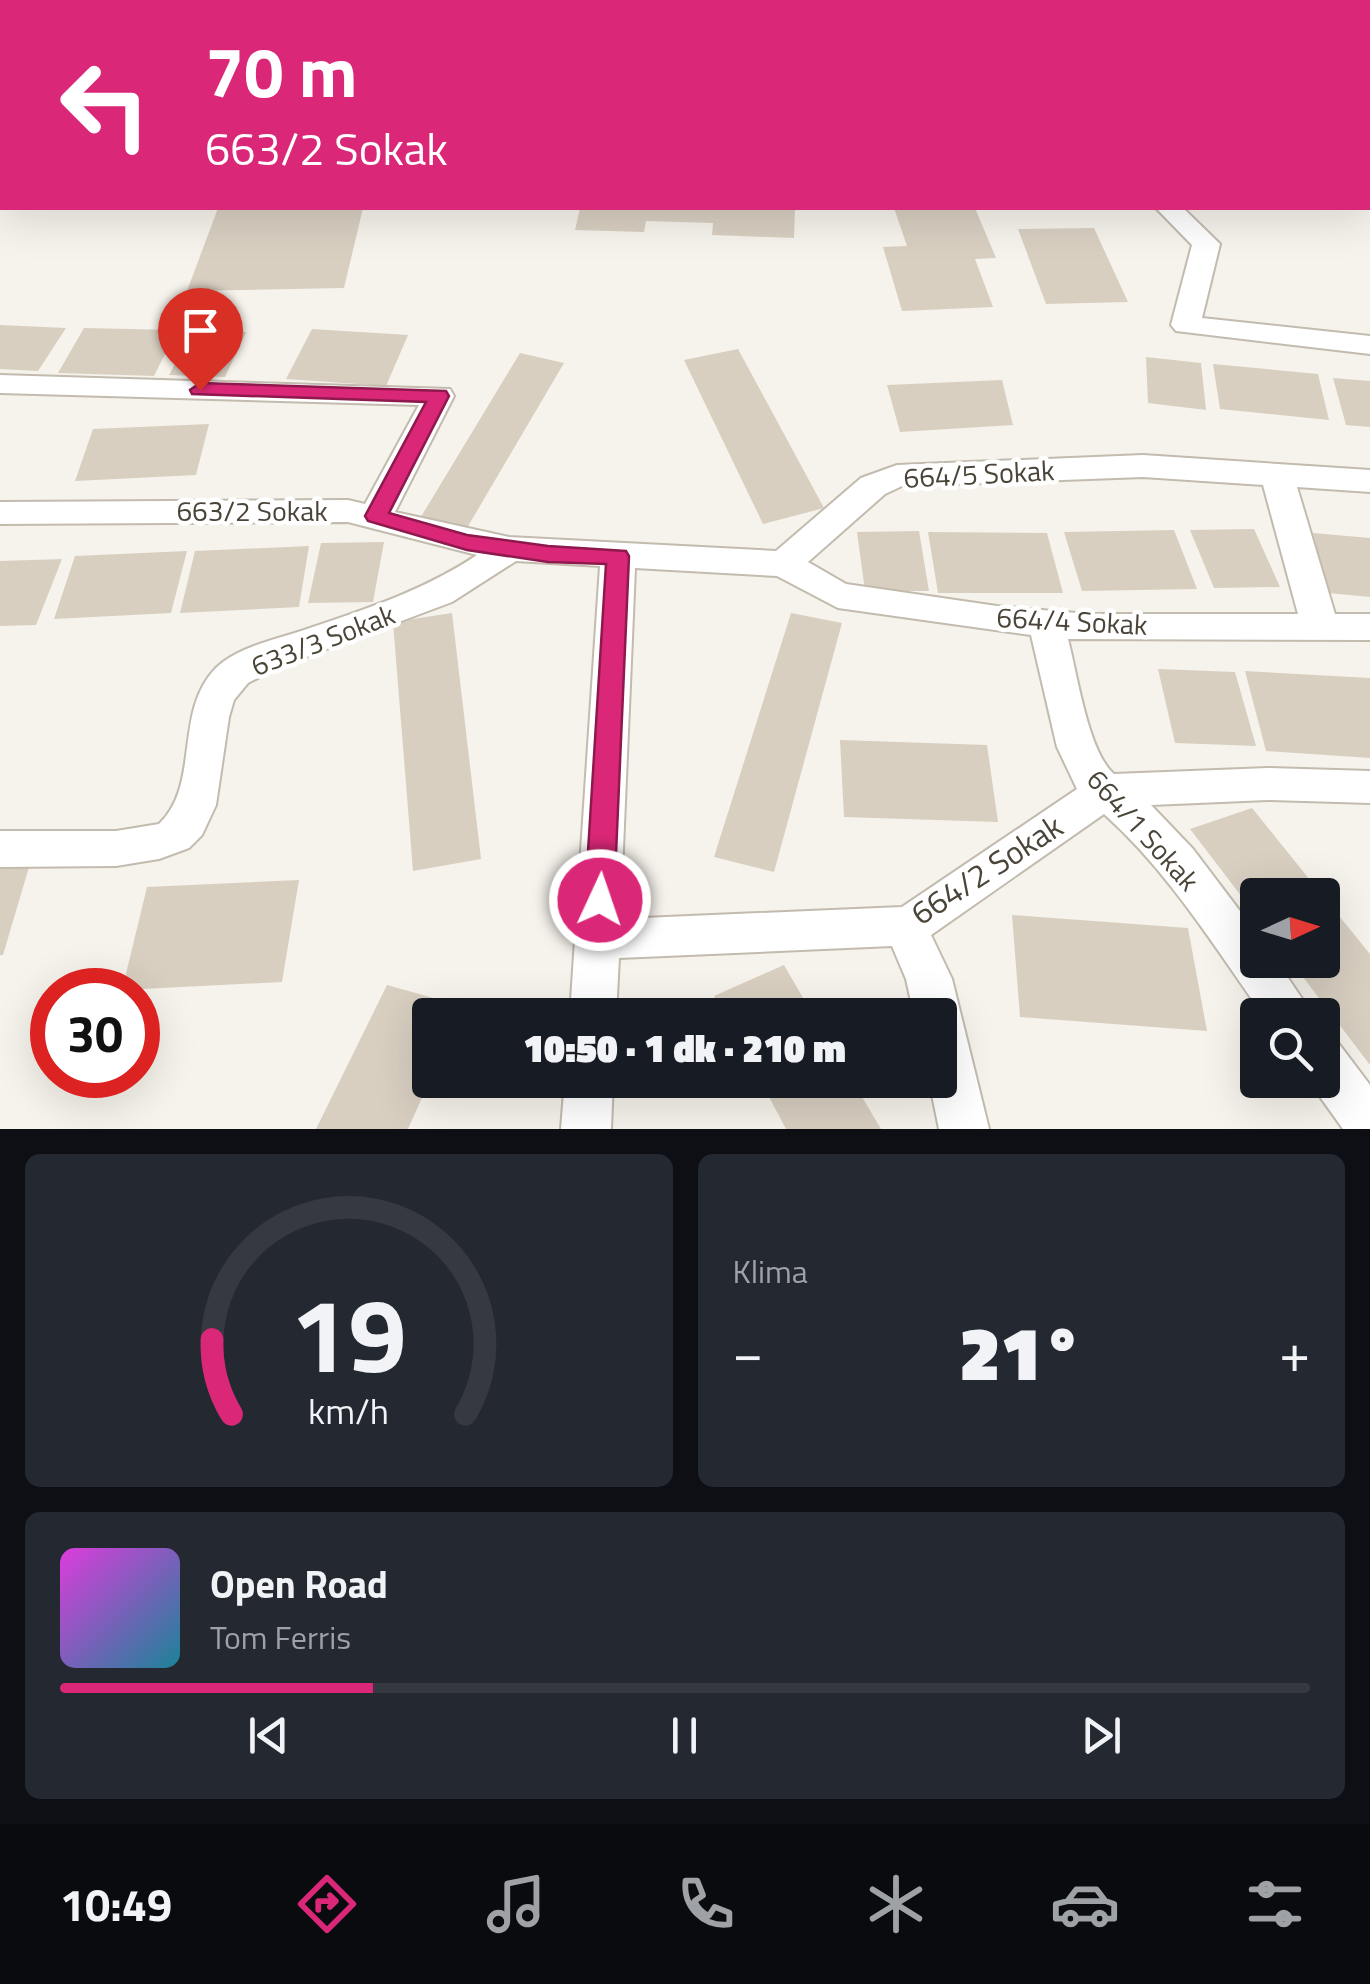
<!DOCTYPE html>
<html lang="tr">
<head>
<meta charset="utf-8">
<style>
  body { margin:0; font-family:"Titillium Web",sans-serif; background:#242831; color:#f1f3f6; height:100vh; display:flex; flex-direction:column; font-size:38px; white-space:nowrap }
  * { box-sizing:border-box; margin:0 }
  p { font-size:32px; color:#9ea1a6 }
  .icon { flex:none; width:55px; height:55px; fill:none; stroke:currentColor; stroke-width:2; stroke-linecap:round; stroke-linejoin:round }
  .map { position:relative; height:1129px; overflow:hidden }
  .details { display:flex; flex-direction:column; gap:25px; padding:25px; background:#0d0f14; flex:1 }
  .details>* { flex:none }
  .guide { position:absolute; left:0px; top:0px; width:1370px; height:210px; box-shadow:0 10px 40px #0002; background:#db2777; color:#fff; overflow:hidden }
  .needle { width:65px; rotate:86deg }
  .fabs { position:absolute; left:1240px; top:878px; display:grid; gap:20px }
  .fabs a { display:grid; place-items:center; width:100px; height:100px; border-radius:10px; background:#171b24; box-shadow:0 10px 40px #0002; font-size:50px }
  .speed { position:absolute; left:30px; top:968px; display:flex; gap:20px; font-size:50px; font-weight:700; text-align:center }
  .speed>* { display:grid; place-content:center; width:130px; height:130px; border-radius:50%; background:#171b24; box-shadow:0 10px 40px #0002; line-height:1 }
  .speed .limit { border:15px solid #d22; background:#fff; color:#111 }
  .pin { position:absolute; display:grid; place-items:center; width:85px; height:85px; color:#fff; margin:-102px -42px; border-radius:50% 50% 50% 0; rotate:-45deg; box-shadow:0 0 10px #0007 }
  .pin .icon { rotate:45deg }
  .me { position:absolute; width:110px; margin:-55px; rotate:3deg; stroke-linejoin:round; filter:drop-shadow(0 0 8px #0008) }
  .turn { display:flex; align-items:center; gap:35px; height:210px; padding:0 40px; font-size:45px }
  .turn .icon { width:130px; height:130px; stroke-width:2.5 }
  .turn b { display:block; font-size:70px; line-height:85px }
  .big { font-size:75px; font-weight:800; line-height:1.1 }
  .details .card { flex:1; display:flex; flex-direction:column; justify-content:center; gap:15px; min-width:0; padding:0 35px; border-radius:15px; background:#242831 }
  .details .dial { align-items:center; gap:0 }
  .dial svg { height:260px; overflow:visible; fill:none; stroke:#363941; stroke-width:7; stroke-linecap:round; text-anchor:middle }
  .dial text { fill:#f1f3f6; stroke:none }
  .song { display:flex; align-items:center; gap:30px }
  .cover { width:120px; height:120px; border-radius:15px; background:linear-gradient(135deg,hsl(300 70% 55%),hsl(190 70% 35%)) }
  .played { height:10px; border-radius:5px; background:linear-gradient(90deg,#db2777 25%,#363941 25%) }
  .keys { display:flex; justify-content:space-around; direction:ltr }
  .heat { display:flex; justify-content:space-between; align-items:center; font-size:55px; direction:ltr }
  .details .tiles { flex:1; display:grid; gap:25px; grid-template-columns:1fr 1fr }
  .card:last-child { grid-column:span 2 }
  .trip { position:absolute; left:412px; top:998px; width:545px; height:100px; border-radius:10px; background:#171b24; box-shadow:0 10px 40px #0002; font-weight:800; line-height:100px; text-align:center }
  .tab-bar { display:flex; height:160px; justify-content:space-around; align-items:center; background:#090b0e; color:#9ea1a6 }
  .tab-bar .icon { width:70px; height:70px }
  .tab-bar .active { color:#db2777 }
  .tab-bar b { font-size:45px; color:#f1f3f6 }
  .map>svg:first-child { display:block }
  .building { fill:#d8cfc1 }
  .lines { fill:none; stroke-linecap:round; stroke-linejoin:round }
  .street-casing { stroke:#c2bbae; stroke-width:4 }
  .street { fill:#fff; fill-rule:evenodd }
  .route { fill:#db2777; stroke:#8e194d; stroke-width:2.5 }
  .labels { text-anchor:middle; stroke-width:9; stroke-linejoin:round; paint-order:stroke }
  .street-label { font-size:28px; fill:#4b4439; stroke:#fff }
  .near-street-label { font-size:32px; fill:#4b4439; stroke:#fff }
</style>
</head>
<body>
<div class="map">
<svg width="1370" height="1129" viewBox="0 0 1370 1129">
  <rect width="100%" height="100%" fill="#f6f3ec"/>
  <!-- building -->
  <path class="building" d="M218,208h145l-19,80 -157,3z
    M580,208h215l-1,30 -82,-3 1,-12 -67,-2 -2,11 -69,-2z
    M894,208h81l21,50 -21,1 18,48 -91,4 -19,-64 24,-1z
    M1094,228l34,74 -82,2 -28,-75z
    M0,325l66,3 -28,43 -38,-2z
    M84,328l93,2 -23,46 -96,-3z
    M312,329l96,6 -22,51 -100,-7z
    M193,330l53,2 -21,45 -56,-2z
    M738,349l86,159 -61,16 -79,-164z
    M520,353l44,10 -97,165 -48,-8z
    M1146,357l55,6 5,47 -58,-7z
    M1213,364l105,10 11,46 -109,-11z
    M1333,378l37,3v46l-24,-2z
    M1002,380l11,45 -113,7 -13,-47z
    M209,424l-13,51 -121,6 18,-52z
    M1254,529l26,58 -66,1 -24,-58z
    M1174,530l23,59 -115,2 -18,-59z
    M919,531l10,60h-64l-8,-59z
    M928,532l119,1 16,60h-125z
    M1313,533l57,5v59l-42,-4z
    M384,542l-11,60 -65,1 13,-60z
    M309,546l-10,61 -119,6 15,-62z
    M187,551l-16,62 -117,6 21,-63z
    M62,559l-26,66 -36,1v-65z
    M452,613l29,246 -68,12 -20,-249z
    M791,613l51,10 -68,249 -60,-15z
    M1158,669l77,3 21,74 -81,-3z
    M1245,671l125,7v80l-104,-7z
    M840,740l147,5 11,77 -154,-5z
    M1252,808l70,87h-64v23l-68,-89z
    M32,857l-29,98h-3v-96z
    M299,880l-17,102 -160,8 25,-103z
    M1322,895l48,59v111l-80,-105h32z
    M1012,915l176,13 19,103 -187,-14z
    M784,965l29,50h-89l-10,-19z
    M387,985l75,21 -3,9h-29v65l-22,49h-92z
    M760,1080h92l29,49h-95z"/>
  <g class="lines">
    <!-- street casing -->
    <g class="street-casing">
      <path id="street" d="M735,0h29l1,2h-29z
        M1368,8h2v12h-2z
        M1368,107h2v14h-2z
        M0,161l2,1v15h-2z
        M1156,208h27l37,36 -18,74 168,18v18l-194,-23 -5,-6 21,-80z
        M0,375l450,14 4,7 -59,116 114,25 267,14 85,-73 36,-13 246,-10 227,15v22l-73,-5 38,127h35v26l-302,-1c9,34 20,113 46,135l154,-6 102,3v32l-102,-3 -117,5 42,44 65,86v25h18l37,55h-50c-49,-69 -95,-144 -159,-201l-173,121 21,44 37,150h-50l-10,-49h11v-65h-26l-8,-36 -14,-33 -273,12 -3,57h-46l30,-449 -84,-5 -64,41 -173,65 -31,16 -14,17 -5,17 -13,88 -14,30 -13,13 -30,11 -43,7 -116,1v-36h116l43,-7c42,-40 14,-112 57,-156 22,-22 63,-29 91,-39 59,-20 118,-39 170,-74l-129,-33 -348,2v-22l348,-2 17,4 54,-99 -419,-12zM1143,477l120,8 35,129h-210l-91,-8 -151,-22 -38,-22 77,-68 17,-8zM635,568l142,8 61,32 193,27 26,112 20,42 -175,118 -282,12z
        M1322,1038l17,6 31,41v44h-27l-35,-49h14z
        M565,1080h48l-2,49h-50z"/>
    </g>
    <!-- street -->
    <use href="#street" class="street"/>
  </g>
  <!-- route -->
  <path class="route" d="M200,383l246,8 3,5 -60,117 78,22 81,11 78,5 3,5 -15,344 -5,9 -9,3 -10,-3 -5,-9 21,-336 -58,-2 -81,-12 -99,-29 -3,-5 61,-114 -234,-8 -2,-4z"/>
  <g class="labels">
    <!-- street labels -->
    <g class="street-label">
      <text transform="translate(979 474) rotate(-3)" y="10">664/5 Sokak</text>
      <text x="252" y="521">663/2 Sokak</text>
      <text transform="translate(1072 621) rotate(3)" y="10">664/4 Sokak</text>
      <text transform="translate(323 640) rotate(-21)" y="10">633/3 Sokak</text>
      <text transform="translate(1143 830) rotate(48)" y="10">664/1 Sokak</text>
    </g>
    <!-- near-street labels -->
    <g class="near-street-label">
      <text transform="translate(987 870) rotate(-33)" y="11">664/2 Sokak</text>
    </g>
  </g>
</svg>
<div class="fabs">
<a><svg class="needle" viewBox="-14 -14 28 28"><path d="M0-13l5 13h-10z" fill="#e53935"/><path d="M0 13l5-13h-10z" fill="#9ea1a6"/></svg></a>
<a><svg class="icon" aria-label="search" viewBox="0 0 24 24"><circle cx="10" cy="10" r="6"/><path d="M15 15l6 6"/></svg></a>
</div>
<div class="speed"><div class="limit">30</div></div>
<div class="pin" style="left:200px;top:390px;background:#d93025"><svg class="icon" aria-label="arrive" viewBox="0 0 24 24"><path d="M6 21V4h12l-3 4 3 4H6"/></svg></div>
<svg class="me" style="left:600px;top:900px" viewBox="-20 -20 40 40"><circle r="17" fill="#db2777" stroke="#fff" stroke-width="3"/><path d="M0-11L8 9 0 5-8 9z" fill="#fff"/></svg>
<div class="trip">10:50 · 1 dk · 210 m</div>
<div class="guide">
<div class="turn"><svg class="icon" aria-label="left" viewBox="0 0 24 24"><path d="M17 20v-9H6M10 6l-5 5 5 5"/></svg><div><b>70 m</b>663/2 Sokak</div></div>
</div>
</div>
<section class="details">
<div class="tiles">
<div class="card dial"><svg viewBox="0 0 100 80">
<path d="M14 69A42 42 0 1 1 86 69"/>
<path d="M14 69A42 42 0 0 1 8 46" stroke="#db2777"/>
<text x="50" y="56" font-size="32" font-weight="700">19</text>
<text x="50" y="72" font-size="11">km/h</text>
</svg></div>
<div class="card"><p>Klima</p>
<div class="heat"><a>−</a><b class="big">21°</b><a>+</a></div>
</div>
<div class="card">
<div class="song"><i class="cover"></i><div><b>Open Road</b><p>Tom Ferris</p></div></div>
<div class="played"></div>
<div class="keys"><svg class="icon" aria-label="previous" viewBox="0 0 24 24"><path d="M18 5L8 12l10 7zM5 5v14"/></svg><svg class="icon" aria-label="pause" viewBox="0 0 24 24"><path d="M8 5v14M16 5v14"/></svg><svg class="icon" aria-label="next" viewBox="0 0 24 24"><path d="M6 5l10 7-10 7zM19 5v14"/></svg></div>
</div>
</div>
</section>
<nav class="tab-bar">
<b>10:49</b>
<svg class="icon active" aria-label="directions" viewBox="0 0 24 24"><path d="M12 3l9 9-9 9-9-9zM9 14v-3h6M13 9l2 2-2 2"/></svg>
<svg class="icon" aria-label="music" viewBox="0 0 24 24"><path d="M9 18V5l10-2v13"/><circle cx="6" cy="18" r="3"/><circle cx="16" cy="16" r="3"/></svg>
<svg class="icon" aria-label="phone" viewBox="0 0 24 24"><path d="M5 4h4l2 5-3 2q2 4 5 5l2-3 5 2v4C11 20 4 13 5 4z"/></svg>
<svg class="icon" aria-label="climate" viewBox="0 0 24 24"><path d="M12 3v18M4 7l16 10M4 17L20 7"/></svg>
<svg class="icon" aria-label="car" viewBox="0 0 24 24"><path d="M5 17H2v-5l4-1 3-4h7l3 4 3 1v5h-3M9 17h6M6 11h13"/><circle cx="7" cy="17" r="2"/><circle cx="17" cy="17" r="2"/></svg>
<svg class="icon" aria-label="filters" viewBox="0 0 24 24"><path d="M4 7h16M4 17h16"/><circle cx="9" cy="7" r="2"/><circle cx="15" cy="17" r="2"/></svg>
</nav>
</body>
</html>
